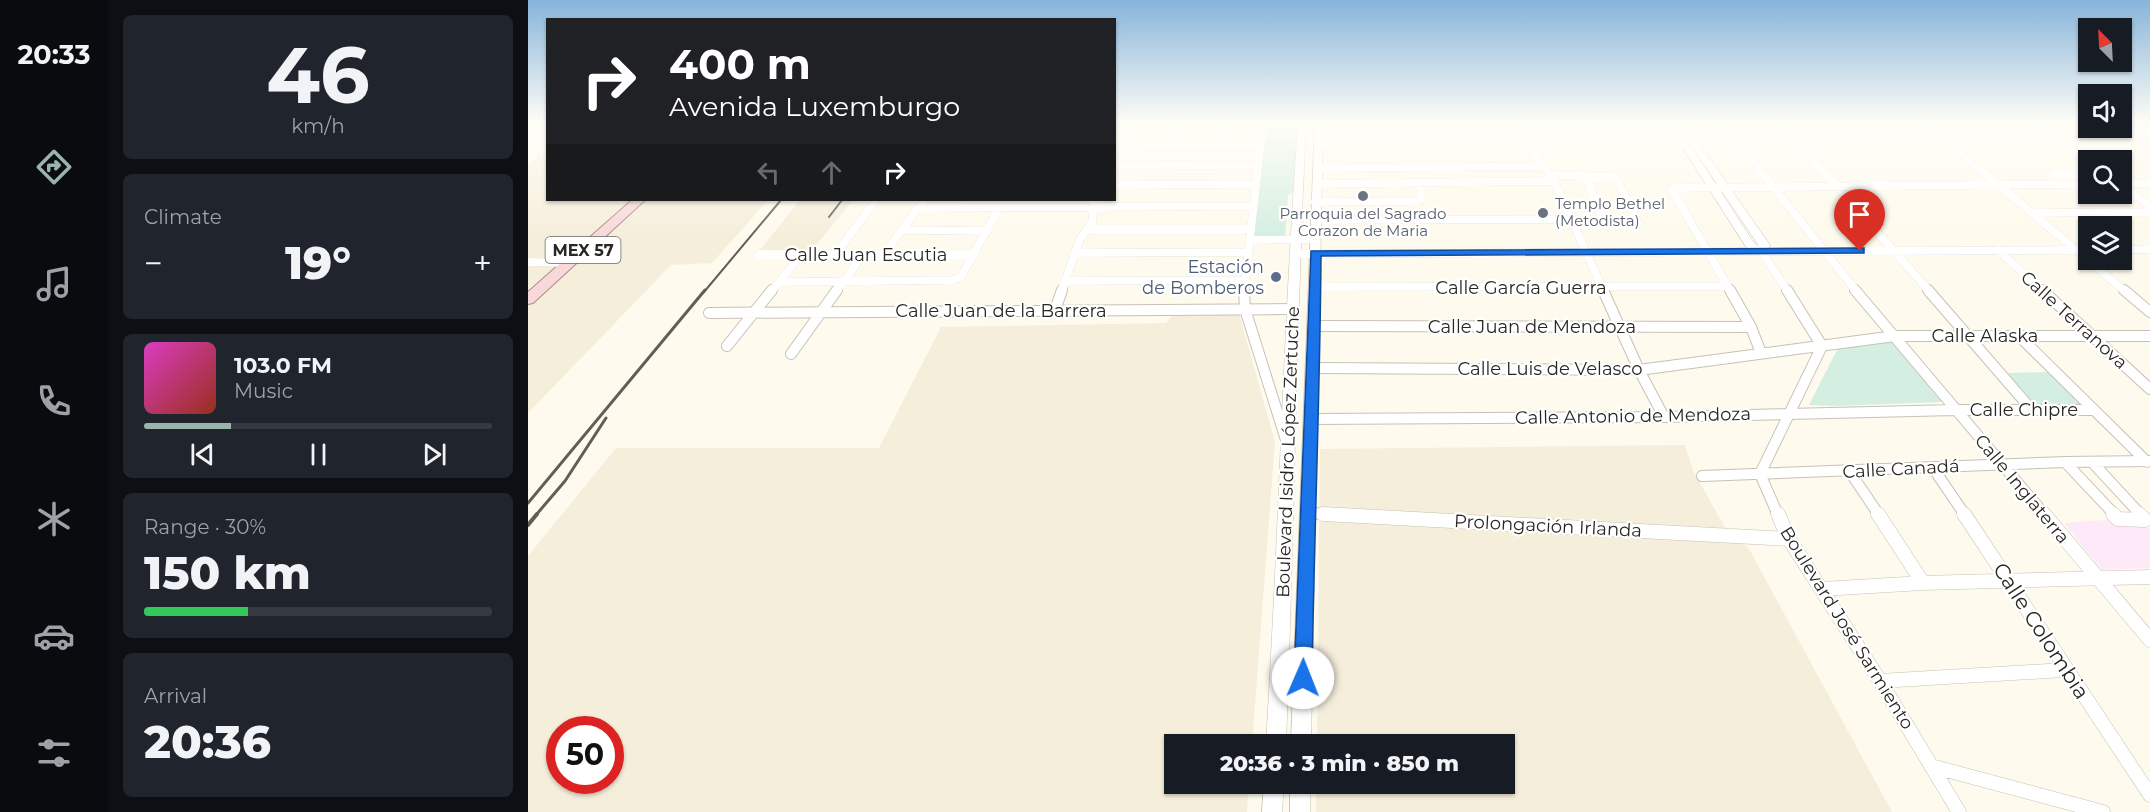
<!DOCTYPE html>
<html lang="en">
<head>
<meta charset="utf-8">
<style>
  body { margin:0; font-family:Montserrat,sans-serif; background:#20242c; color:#f1f3f6; height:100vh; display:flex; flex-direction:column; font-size:22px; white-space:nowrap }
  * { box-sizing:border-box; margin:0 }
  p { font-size:20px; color:#9ea1a6 }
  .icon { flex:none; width:33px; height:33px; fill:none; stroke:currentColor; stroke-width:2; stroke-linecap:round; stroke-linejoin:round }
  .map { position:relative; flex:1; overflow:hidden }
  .details { display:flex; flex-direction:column; gap:15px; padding:15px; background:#0d0f14; width:420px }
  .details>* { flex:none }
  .banner { position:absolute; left:18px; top:18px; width:570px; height:183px; border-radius:0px; box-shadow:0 2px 4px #0004; background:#202124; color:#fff; overflow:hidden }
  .needle { width:39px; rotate:336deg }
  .buttons { position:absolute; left:1550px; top:18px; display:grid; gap:12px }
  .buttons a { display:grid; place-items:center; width:54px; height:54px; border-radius:0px; background:#171b24; box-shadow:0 2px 4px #0004; font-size:30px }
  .speed { position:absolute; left:18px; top:716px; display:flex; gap:12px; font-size:30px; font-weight:700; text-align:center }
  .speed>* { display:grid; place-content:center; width:78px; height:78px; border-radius:50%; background:#171b24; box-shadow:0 2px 4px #0004; line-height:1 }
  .speed .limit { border:9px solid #d22; background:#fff; color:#111 }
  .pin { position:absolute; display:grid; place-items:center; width:51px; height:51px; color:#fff; margin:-62px -26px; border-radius:50% 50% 50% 0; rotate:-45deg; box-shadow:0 0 6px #0007 }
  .pin .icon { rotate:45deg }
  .me { position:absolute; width:66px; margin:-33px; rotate:1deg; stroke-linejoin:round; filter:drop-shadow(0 0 4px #0008) }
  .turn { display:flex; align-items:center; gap:21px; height:126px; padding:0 24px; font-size:27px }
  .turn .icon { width:78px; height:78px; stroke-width:2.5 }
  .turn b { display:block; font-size:42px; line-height:51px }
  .lanes { display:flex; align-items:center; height:57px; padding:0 24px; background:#0003; justify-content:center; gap:30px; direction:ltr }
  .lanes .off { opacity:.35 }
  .big { font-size:45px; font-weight:800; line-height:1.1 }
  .details .card { flex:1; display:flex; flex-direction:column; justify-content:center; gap:9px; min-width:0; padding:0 21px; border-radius:9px; background:#20242c }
  .details .dial { align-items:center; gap:0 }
  .dial b { font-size:78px; line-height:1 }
  .song { display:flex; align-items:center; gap:18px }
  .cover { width:72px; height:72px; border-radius:9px; background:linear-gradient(135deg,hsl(310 70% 55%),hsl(10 70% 35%)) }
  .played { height:6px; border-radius:3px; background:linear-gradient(90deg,#9ab4aa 25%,#363941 25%) }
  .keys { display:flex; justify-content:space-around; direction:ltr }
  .heat { display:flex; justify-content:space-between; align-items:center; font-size:33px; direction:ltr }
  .charge { height:9px; border-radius:4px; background:linear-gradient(90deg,#34c759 30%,#363941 0) }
  .trip { position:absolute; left:636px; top:734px; width:351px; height:60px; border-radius:0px; background:#171b24; box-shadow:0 2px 4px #0004; font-weight:800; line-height:60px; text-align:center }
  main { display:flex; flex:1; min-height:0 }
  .menu { display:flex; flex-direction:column; width:108px; justify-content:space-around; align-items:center; background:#090b0e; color:#9ea1a6 }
  .menu .icon { width:42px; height:42px }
  .menu .active { color:#9ab4aa }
  .menu b { font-size:27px; color:#f1f3f6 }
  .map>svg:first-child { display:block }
  .built { fill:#f5eedb; fill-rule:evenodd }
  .education { fill:#fee9f8 }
  .green { fill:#d4efe1 }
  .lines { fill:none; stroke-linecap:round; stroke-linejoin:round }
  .street-far2-casing { stroke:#c6c2b6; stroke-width:8 }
  .street-far1-casing { stroke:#c6c2b6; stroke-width:12 }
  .street-casing { stroke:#c6c2b6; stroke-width:15 }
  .secondary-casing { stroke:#c6c2b6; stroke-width:1 }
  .primary-casing { stroke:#ad8988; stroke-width:2 }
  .street-far2 { stroke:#fff; stroke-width:8 }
  .street-far1 { stroke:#fff; stroke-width:10 }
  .street { stroke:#fff; stroke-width:14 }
  .secondary { fill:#fff; fill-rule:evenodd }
  .primary { fill:#f9d8d9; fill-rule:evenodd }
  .rail-far2 { stroke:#605f57; stroke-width:2 }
  .rail-far1 { stroke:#605f57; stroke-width:3 }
  .rail { stroke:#605f57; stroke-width:4 }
  .route { fill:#1a73e8; stroke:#114b97; stroke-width:1.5 }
  .worship-dot { fill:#6b7280; stroke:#fff; stroke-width:2 }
  .service-dot { fill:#5c6f8a; stroke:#fff; stroke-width:2 }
  .labels { text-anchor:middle; stroke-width:4.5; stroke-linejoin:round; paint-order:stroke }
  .far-worship-label { font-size:15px; fill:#5b616d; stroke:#fff; text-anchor:start }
  .shield { fill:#fff; stroke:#686864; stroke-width:1.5 }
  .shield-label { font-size:16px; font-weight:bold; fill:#282722 }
  .street-label { font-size:18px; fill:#282722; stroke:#fff }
  .service-label { font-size:18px; fill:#4e5e75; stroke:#fff; text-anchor:end }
  .near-street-label { font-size:21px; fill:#282722; stroke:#fff }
</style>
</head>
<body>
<main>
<nav class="menu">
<b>20:33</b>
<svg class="icon active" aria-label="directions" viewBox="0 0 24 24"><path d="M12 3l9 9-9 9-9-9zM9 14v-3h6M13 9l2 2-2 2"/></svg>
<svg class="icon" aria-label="music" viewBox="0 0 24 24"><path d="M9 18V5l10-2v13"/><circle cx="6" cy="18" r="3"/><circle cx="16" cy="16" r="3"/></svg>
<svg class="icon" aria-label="phone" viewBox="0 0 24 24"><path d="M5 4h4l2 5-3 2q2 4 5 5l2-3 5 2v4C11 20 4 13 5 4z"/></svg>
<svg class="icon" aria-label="climate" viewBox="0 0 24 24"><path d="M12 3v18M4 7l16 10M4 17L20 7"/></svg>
<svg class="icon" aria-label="car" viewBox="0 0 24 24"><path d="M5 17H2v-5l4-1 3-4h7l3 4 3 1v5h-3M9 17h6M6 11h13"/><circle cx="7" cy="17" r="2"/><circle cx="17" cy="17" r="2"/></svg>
<svg class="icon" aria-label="filters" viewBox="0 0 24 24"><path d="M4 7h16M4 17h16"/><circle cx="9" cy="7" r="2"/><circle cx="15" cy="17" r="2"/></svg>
</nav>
<section class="details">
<div class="card dial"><b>46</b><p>km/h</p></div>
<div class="card"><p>Climate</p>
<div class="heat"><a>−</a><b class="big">19°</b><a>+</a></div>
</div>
<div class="card">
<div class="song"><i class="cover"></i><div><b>103.0 FM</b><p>Music</p></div></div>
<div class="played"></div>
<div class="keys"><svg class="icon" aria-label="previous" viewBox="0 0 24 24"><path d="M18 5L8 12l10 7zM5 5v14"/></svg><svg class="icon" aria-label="pause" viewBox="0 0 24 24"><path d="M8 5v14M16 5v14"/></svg><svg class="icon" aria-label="next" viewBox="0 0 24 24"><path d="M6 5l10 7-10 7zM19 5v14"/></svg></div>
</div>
<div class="card"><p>Range · 30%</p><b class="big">150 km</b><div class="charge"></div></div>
<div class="card"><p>Arrival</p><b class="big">20:36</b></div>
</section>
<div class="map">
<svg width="1622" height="812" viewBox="0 0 1622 812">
  <rect width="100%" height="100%" fill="#fefaed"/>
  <!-- built -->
  <path class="built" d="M19,149l1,51h220l-56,63 -41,2 -143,148v-249z
    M272,200h53l-41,50h-52z
    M647,313l64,1 36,128 -23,302h-78v39h75l-2,29h-719v-256l88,-108h263l62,-121 225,-4zM32,729h50v51h-50z
    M1157,445l8,25 31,56 25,23 143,263h-576v-29h188v-39h-187l3,-295z"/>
  <!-- education -->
  <path class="education" d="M1579,520l43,8v40l-48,2 -38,-47z"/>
  <!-- green -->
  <path class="green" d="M737,123h32l-2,68 -7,4 -3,42 -31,1z
    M1365,341l49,61 -105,4 -28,-1 29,-57z
    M1521,372l34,33h-51l-25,-32z"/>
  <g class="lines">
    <!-- street-far2 casing -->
    <g class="street-far2-casing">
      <path id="street-far2" d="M992,123l8,20 26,38 50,111
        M1194,123l135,169
        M1253,123l149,169
        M1397,123l201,169
        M1507,123l53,38
        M994,127l150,-1
        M1159,133l463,-1
        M0,135l17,-12
        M790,144h376
        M643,146l8,-23
        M695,146l5,-23
        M586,147l145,-1
        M587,150l13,-27
        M586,166l143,-1
        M791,168l223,-2
        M1525,174h35
        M1022,175l66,2 22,46 -6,2h-59
        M1057,175l20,50
        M789,184l237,-3
        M1593,184l29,-1
        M586,185l141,-1
        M1593,185l29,21
        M787,202l102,-1 5,-3 -3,-15
        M390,208l335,-2
        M1504,213l118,-1
        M788,220l254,-1
        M559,229h163
        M374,230l86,1
        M721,240l66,-1
        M1470,250l46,42
        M1593,250l29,-1
        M1234,252l26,40
        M546,253l173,-1
        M356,254l40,-54
        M767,254l793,-4
        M230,255h217
        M307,255l41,-55
        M0,262l40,1
        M536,281l180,-1
        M252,282l173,-2 8,-3 38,-69
        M786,287l413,-1
        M243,292l30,-37
        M308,292l27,-37
        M533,292l19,-53 12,-16 2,-23
        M716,292l19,-169
        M1203,292l-59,-102 1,-2 415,-4"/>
    </g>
    <!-- street-far1 casing -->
    <g class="street-far1-casing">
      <path id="street-far1" d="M716,290l1,19 41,131
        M1075,290l36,80 25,47
        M1202,290l21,37 10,26
        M1259,290l35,56
        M1327,290l190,225
        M1400,290l104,120
        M1514,290l108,99
        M1596,290l26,22
        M527,310l7,-20
        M181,313l584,-4
        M785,326l438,1
        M1491,336l128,126
        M199,346l45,-56
        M263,354l46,-64
        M786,368l325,2 256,-34h255
        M783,419l353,-2 291,-7h139
        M1537,462l50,53
        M1564,462l49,53
        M1405,468l32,47
        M1322,472l29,43
        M1174,476l363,-14 85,-1
        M779,513l44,2
        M1250,515l-18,-41 62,-128"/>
    </g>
    <!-- street casing -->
    <g class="street-casing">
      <path id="street" d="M795,514l466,25
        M1250,514l11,25 91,142 79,131
        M1350,514l45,69
        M1436,514l186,281
        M1516,514l106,126
        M1585,514l5,5 27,1
        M1611,514l6,6
        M1294,589l101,-6 227,-6
        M1352,681l184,-11
        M1403,766l172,46"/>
    </g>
    <!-- secondary casing -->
    <g class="secondary-casing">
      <path id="secondary" d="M770,123h8c-10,207 -12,414 -20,621h-20c13,-207 17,-414 32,-621z
        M787,123h8l-12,621h-20z
        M1139,123h9l78,120 5,3 -83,-123h9l85,122 -4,9h-8l-12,-7z
        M736,783h20l-2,29h-20z
        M762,783h20v29h-20z"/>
    </g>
    <!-- primary casing -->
    <g class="primary-casing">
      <path id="primary" d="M104,200h13l-112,103 -5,1v-12z"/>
    </g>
    <!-- street-far2 -->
    <use href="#street-far2" class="street-far2"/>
    <!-- street-far1 -->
    <use href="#street-far1" class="street-far1"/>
    <!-- street -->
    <use href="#street" class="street"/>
    <!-- secondary -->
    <use href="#secondary" class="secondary"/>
    <!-- primary -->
    <use href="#primary" class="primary"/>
    <!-- rail-far2 -->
    <path class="rail-far2" d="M301,217l13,-17
      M176,292l77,-92"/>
    <!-- rail-far1 -->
    <path class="rail-far1" d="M0,503l177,-213
      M8,515l29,-34 41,-63"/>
    <!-- rail -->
    <path class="rail" d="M0,525l9,-11"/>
  </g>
  <!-- sky -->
  <linearGradient id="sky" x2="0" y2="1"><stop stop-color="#87b4da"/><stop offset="0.52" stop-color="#fffdf7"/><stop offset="1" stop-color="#fffdf7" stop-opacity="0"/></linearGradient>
  <rect width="1622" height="237" fill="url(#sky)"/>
  <!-- route -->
  <path class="route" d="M1332,248h4v5l-543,3c-1,141 -7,282 -9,422l-3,6 -6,2 -7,-2 -2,-6 17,-427z"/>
  <!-- markers -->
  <g class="worship-dot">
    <circle cx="835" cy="196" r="6"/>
    <circle cx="1015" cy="213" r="6"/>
  </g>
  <circle class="service-dot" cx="748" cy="277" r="6"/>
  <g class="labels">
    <!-- far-worship labels -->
    <g class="far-worship-label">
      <text x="1027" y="209">Templo Bethel<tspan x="1027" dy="17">(Metodista)</tspan></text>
      <text x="835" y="219" text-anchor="middle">Parroquia del Sagrado<tspan x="835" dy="17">Corazon de Maria</tspan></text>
    </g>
    <!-- shield labels -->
    <rect class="shield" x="17.5" y="237" width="75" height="26" rx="4.5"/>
    <g class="shield-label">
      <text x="55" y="256">MEX 57</text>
    </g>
    <!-- street labels -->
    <g class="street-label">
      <text x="338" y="261">Calle Juan Escutia</text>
      <text x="993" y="294">Calle García Guerra</text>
      <text x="473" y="317">Calle Juan de la Barrera</text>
      <text transform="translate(1546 320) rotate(42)" y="6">Calle Terranova</text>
      <text x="1004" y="333">Calle Juan de Mendoza</text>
      <text x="1457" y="342">Calle Alaska</text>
      <text x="1022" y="375">Calle Luis de Velasco</text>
      <text x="1496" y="416">Calle Chipre</text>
      <text transform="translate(1105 416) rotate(-1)" y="6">Calle Antonio de Mendoza</text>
      <text transform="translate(760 452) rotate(-88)" y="6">Boulevard Isidro López Zertuche</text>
      <text transform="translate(1373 469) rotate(-3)" y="6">Calle Canadá</text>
      <text transform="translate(1494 489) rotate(50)" y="6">Calle Inglaterra</text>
      <text transform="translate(1020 526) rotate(3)" y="6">Prolongación Irlanda</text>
      <text transform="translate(1319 628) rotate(58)" y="6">Boulevard José Sarmiento</text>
    </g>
    <!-- service labels -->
    <g class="service-label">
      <text x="736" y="273">Estación<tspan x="736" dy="21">de Bomberos</tspan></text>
    </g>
    <!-- near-street labels -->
    <g class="near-street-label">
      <text transform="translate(1513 631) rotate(57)" y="7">Calle Colombia</text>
    </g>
  </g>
</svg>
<div class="buttons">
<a><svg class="needle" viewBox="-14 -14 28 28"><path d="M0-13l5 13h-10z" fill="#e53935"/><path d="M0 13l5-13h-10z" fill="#9ea1a6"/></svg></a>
<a><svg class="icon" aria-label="sound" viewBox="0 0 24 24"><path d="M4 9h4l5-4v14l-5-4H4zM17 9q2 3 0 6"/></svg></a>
<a><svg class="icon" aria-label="search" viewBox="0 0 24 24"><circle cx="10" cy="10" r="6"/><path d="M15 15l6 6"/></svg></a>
<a><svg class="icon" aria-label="layers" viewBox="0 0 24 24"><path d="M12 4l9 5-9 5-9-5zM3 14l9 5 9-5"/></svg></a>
</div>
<div class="speed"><div class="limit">50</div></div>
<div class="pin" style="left:1332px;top:251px;background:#d93025"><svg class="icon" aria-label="arrive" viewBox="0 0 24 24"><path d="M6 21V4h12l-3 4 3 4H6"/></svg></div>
<svg class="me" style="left:775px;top:678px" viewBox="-20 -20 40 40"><circle r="19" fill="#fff"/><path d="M0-13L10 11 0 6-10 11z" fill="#1a73e8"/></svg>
<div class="trip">20:36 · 3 min · 850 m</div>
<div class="banner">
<div class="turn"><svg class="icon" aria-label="right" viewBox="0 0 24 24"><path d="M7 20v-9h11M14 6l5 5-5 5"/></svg><div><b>400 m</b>Avenida Luxemburgo</div></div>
<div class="lanes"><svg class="icon off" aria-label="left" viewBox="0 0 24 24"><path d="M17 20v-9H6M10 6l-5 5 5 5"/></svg><svg class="icon off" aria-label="ahead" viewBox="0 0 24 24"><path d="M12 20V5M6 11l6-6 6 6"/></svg><svg class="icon" aria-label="right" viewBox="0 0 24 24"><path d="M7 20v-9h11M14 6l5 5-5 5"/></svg></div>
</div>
</div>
</main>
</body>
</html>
